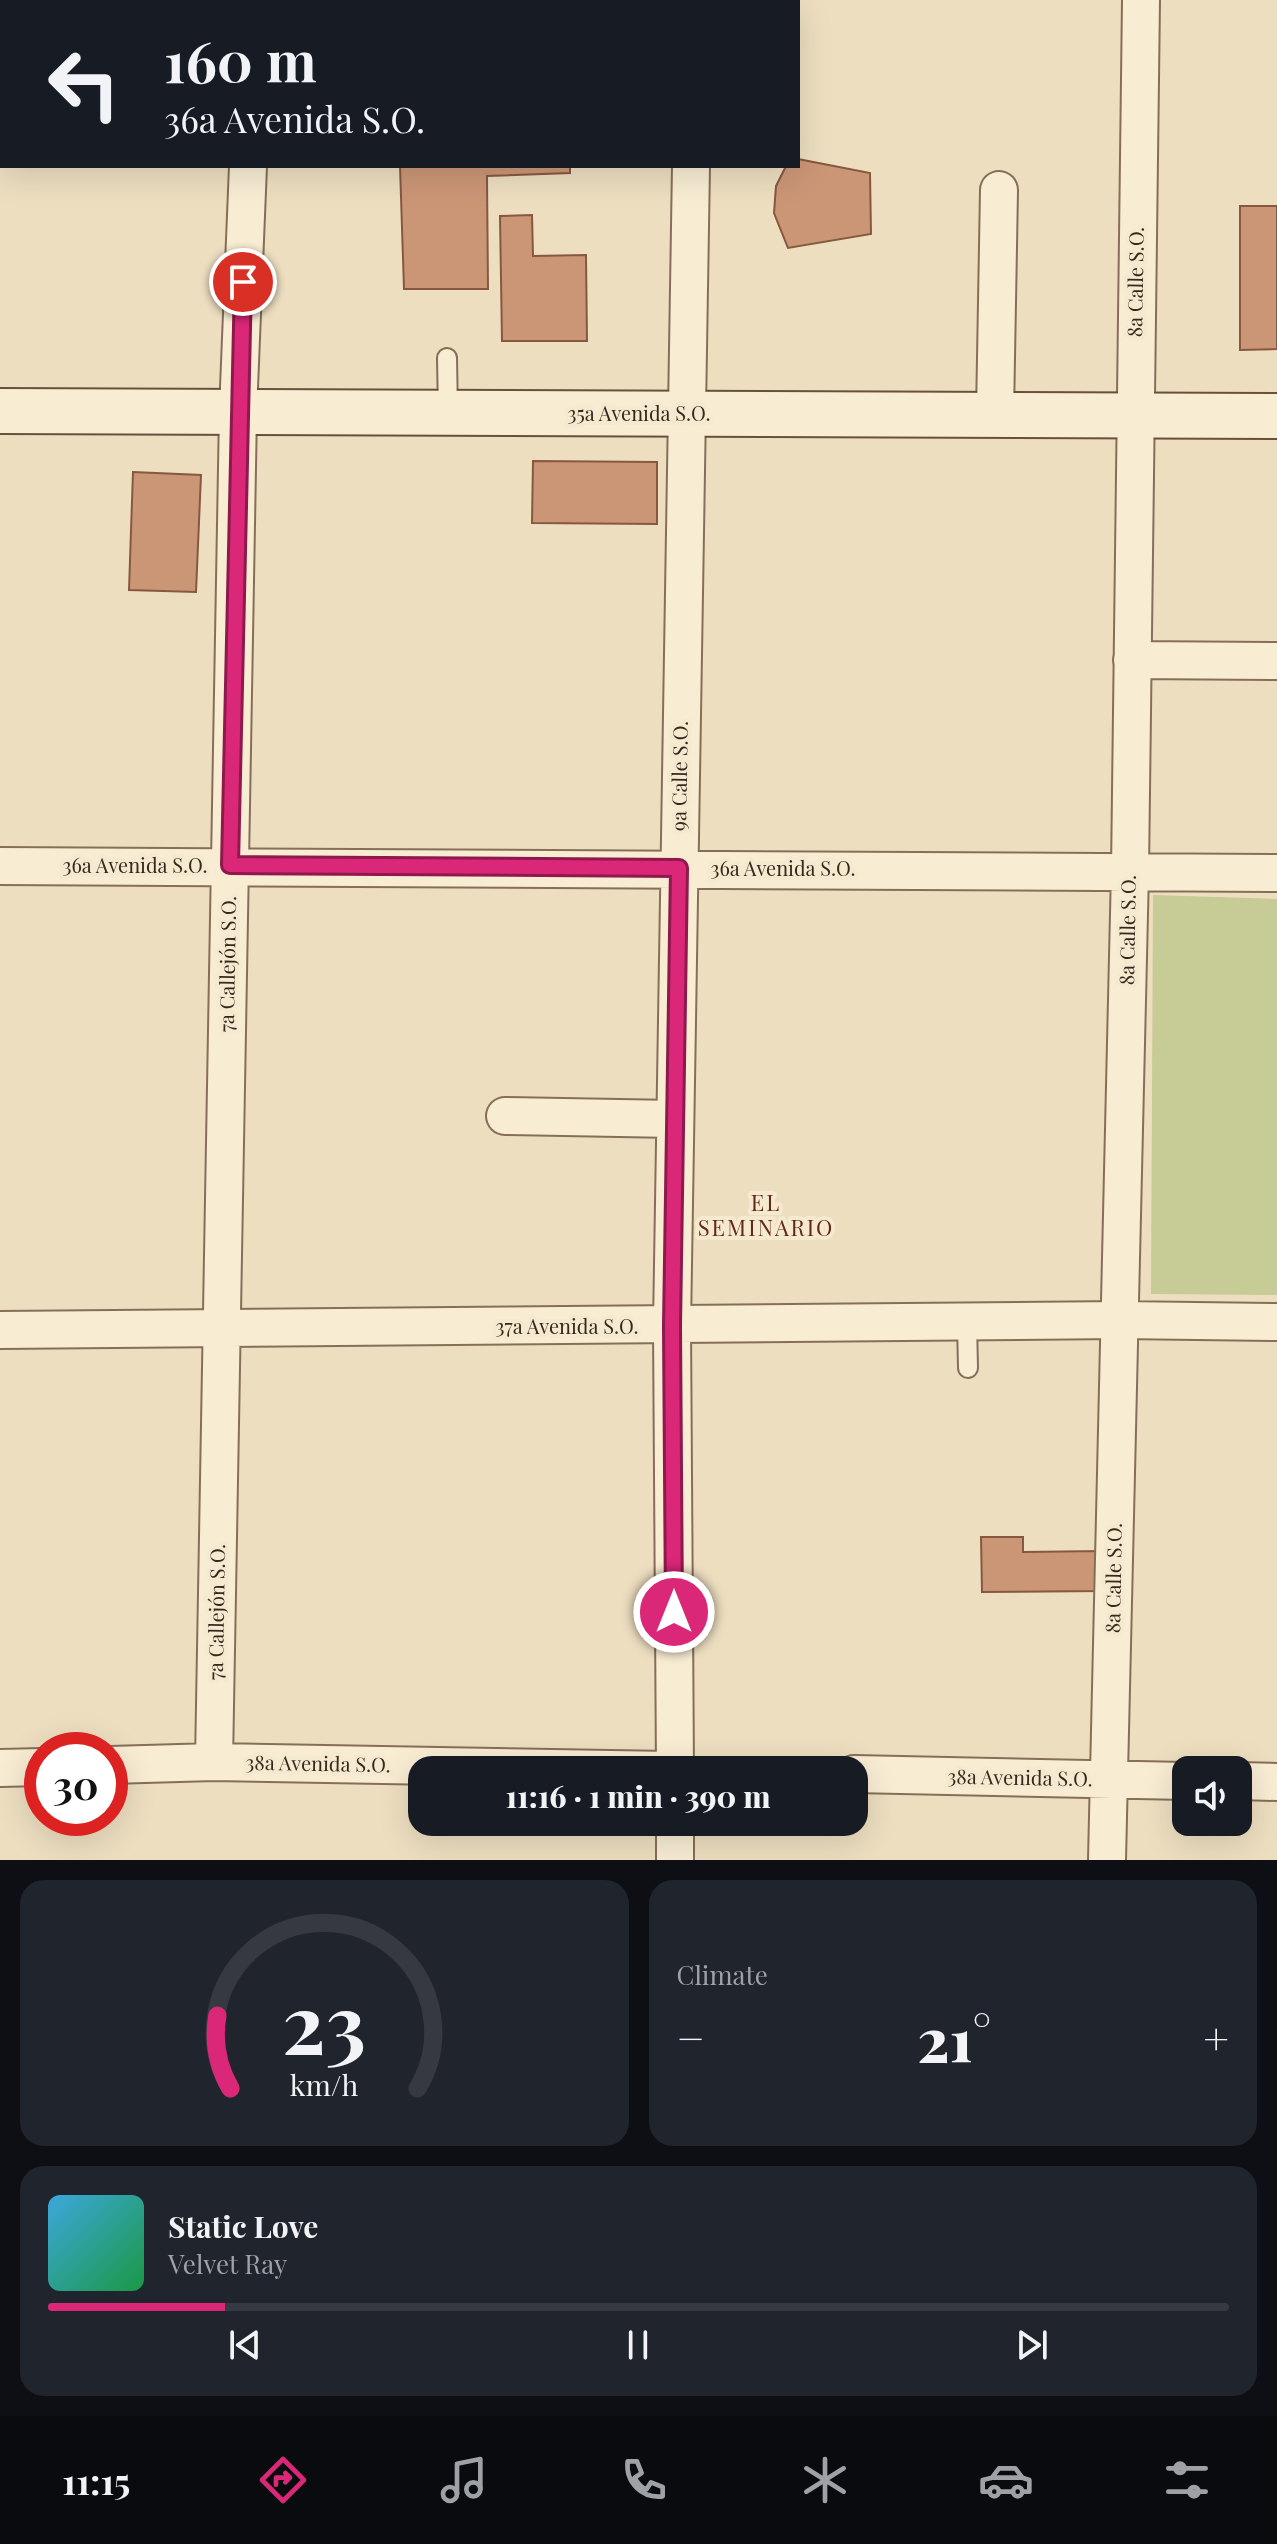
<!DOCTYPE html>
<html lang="en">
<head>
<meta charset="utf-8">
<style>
  body { margin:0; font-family:"Playfair Display",serif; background:#20242c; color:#f1f3f6; height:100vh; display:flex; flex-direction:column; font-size:30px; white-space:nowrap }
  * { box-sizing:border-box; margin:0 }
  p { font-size:26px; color:#9ea1a6 }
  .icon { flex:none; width:44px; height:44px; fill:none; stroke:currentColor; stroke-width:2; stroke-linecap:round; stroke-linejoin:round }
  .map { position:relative; height:1860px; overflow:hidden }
  .panel { display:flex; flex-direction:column; gap:20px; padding:20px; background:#0d0f14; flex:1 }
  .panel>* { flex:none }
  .top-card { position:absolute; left:0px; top:0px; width:800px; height:168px; box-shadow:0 8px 32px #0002; background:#171b24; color:#f1f3f6; overflow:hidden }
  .tools { position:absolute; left:1172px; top:1756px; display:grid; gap:16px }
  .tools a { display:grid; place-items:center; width:80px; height:80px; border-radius:16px; background:#171b24; box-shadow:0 8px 32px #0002; font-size:40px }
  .speed { position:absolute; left:24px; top:1732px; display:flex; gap:16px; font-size:40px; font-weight:700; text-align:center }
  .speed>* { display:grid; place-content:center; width:104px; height:104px; border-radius:50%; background:#171b24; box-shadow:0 8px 32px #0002; line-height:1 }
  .speed .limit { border:12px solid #d22; background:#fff; color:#111 }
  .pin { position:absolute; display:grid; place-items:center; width:68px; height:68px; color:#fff; margin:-34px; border:4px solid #fff; border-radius:50%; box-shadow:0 2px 8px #0007 }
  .me { position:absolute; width:88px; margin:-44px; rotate:0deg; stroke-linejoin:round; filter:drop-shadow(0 0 6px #0008) }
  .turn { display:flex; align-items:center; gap:28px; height:168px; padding:0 32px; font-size:36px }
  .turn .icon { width:104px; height:104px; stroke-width:2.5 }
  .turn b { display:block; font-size:56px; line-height:68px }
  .big { font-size:60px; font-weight:800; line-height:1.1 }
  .panel .card { flex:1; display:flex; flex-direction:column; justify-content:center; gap:12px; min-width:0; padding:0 28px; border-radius:24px; background:#20242c }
  .panel .dial { align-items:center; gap:0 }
  .dial svg { height:208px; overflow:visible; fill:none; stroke:#363941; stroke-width:7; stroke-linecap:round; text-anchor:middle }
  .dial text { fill:#f1f3f6; stroke:none }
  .song { display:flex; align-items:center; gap:24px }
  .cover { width:96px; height:96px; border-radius:12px; background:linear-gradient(135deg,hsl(200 70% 55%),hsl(140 70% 35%)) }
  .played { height:8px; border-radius:4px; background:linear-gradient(90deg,#db2777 15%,#363941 15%) }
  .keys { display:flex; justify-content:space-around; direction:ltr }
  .heat { display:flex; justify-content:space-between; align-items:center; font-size:44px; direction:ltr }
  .panel .tiles { flex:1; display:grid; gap:20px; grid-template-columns:1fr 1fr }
  .card:last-child { grid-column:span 2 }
  .trip { position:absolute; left:408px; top:1756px; width:460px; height:80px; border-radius:24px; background:#171b24; box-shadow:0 8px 32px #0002; font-weight:800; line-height:80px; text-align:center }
  .menu { display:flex; height:128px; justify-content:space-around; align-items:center; background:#090b0e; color:#9ea1a6 }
  .menu .icon { width:56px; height:56px }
  .menu .active { color:#db2777 }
  .menu b { font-size:36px; color:#f1f3f6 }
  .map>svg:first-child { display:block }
  .green { fill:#c7cb95 }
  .building { fill:#cb9676; stroke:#85583f; stroke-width:2 }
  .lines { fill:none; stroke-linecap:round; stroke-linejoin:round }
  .lane-casing { stroke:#866f58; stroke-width:22 }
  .street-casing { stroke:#866f58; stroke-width:40 }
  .secondary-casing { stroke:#68503c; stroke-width:48 }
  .lane { stroke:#f8ecd3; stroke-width:18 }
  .street { stroke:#f8ecd3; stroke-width:36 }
  .secondary { stroke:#f8ecd3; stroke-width:44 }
  .route-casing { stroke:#8e194d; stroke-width:20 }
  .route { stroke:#db2777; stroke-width:14 }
  .labels { text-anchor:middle; stroke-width:8; stroke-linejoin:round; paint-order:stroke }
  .street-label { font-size:20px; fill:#36281d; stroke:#f5e9d0 }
  .neighbourhood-label { font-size:22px; letter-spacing:2px; fill:#62281c; stroke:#f5e9d0 }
</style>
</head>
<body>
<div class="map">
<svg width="1277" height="1860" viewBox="0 0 1277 1860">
  <rect width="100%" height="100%" fill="#eddec0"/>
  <!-- green -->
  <path class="green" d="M1153,895l124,4v396l-126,-1z"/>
  <!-- building -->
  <path class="building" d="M798,159l72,14 1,61 -83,14 -14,-35 2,-27 10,-20h12z
    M400,166h170v7l-83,3 1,113h-84z
    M1240,206h37v143l-37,1z
    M532,215l1,41 53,-1 1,86h-85l-2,-125z
    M533,461l124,1v62l-125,-1z
    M133,472l68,3 -5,117 -67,-2z
    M981,1537h42v15l80,-1v40l-121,1z"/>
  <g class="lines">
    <!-- lane casing -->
    <g class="lane-casing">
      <path id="lane" d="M447,358l1,55
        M967,1322l1,46"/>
    </g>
    <!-- street casing -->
    <g class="street-casing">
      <path id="street" d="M254,2v-2
        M694,2v-2
        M995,414l4,-224
        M1132,660l145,1
        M0,866l1277,7
        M505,1116l170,3
        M0,1330l1120,-10 157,2
        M214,1762l24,-1350 10,-246
        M110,1765l104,-3 455,8
        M0,1768l42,-1
        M675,1770l-3,-444 19,-1160
        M854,1774l332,7
        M1238,1781l39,1
        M675,1860v-38
        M1107,1860l23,-989 11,-871"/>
    </g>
    <!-- secondary casing -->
    <g class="secondary-casing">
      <path id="secondary" d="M0,411l1277,5"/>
    </g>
    <!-- lane -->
    <use href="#lane" class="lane"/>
    <!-- street -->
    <use href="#street" class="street"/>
    <!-- secondary -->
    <use href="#secondary" class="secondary"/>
  </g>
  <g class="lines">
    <!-- route casing -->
    <g class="route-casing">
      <path id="route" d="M243,282l-13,583 449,3 -7,458 2,286"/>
    </g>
    <!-- route -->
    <use href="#route" class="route"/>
  </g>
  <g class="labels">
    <!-- street labels -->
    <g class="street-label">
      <text transform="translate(1136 282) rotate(-89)" y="7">8a Calle S.O.</text>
      <text x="639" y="421">35a Avenida S.O.</text>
      <text transform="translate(680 776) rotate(-89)" y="7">9a Calle S.O.</text>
      <text x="135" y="873">36a Avenida S.O.</text>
      <text x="783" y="876">36a Avenida S.O.</text>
      <text transform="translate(1128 930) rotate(-89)" y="7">8a Calle S.O.</text>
      <text transform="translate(228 964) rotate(-89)" y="7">7a Callejón S.O.</text>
      <text x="567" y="1334">37a Avenida S.O.</text>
      <text transform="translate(1114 1578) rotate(-89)" y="7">8a Calle S.O.</text>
      <text transform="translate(217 1612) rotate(-89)" y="7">7a Callejón S.O.</text>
      <text transform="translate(318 1764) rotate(1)" y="7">38a Avenida S.O.</text>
      <text transform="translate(1020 1778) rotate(1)" y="7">38a Avenida S.O.</text>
    </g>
    <!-- neighbourhood labels -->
    <g class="neighbourhood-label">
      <text x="766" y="1211">EL<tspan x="766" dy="25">SEMINARIO</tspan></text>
    </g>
  </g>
</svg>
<div class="tools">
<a><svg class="icon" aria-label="sound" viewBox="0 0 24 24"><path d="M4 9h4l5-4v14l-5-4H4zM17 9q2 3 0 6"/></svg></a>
</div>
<div class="speed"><div class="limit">30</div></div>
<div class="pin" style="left:243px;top:282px;background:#d93025"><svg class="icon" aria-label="arrive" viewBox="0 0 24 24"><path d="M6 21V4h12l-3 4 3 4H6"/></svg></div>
<svg class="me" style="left:674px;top:1612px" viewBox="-20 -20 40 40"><circle r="17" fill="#db2777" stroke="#fff" stroke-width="3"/><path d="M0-11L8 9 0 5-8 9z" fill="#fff"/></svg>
<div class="trip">11:16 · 1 min · 390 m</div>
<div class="top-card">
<div class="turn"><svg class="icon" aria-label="left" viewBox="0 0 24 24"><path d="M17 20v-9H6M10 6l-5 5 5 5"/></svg><div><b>160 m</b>36a Avenida S.O.</div></div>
</div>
</div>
<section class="panel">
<div class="tiles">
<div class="card dial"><svg viewBox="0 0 100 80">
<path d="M14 69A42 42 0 1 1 86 69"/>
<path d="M14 69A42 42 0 0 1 9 41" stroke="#db2777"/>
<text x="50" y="56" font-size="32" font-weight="700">23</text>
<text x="50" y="72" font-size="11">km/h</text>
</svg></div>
<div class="card"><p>Climate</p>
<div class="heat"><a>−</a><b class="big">21°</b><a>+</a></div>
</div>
<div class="card">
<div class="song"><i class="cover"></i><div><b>Static Love</b><p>Velvet Ray</p></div></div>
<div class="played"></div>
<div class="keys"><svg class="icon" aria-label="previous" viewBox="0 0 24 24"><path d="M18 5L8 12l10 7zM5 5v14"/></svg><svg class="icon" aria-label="pause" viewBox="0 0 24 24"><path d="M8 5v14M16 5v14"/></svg><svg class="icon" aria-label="next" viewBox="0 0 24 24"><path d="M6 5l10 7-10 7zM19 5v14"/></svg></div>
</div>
</div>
</section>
<nav class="menu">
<b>11:15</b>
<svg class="icon active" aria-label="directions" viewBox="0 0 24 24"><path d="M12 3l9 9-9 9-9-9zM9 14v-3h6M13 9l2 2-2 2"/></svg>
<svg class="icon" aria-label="music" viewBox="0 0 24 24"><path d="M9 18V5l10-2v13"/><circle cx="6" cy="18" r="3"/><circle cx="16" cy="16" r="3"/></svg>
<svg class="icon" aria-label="phone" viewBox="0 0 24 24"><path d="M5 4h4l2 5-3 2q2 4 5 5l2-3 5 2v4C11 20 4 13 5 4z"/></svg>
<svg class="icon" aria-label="climate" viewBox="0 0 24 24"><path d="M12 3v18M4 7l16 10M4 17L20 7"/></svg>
<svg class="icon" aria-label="car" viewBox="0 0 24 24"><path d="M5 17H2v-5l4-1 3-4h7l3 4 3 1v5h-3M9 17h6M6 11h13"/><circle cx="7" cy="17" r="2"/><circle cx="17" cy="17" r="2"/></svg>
<svg class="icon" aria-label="filters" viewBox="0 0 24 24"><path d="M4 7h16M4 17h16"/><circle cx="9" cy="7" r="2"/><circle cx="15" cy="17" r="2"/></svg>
</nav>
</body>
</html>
